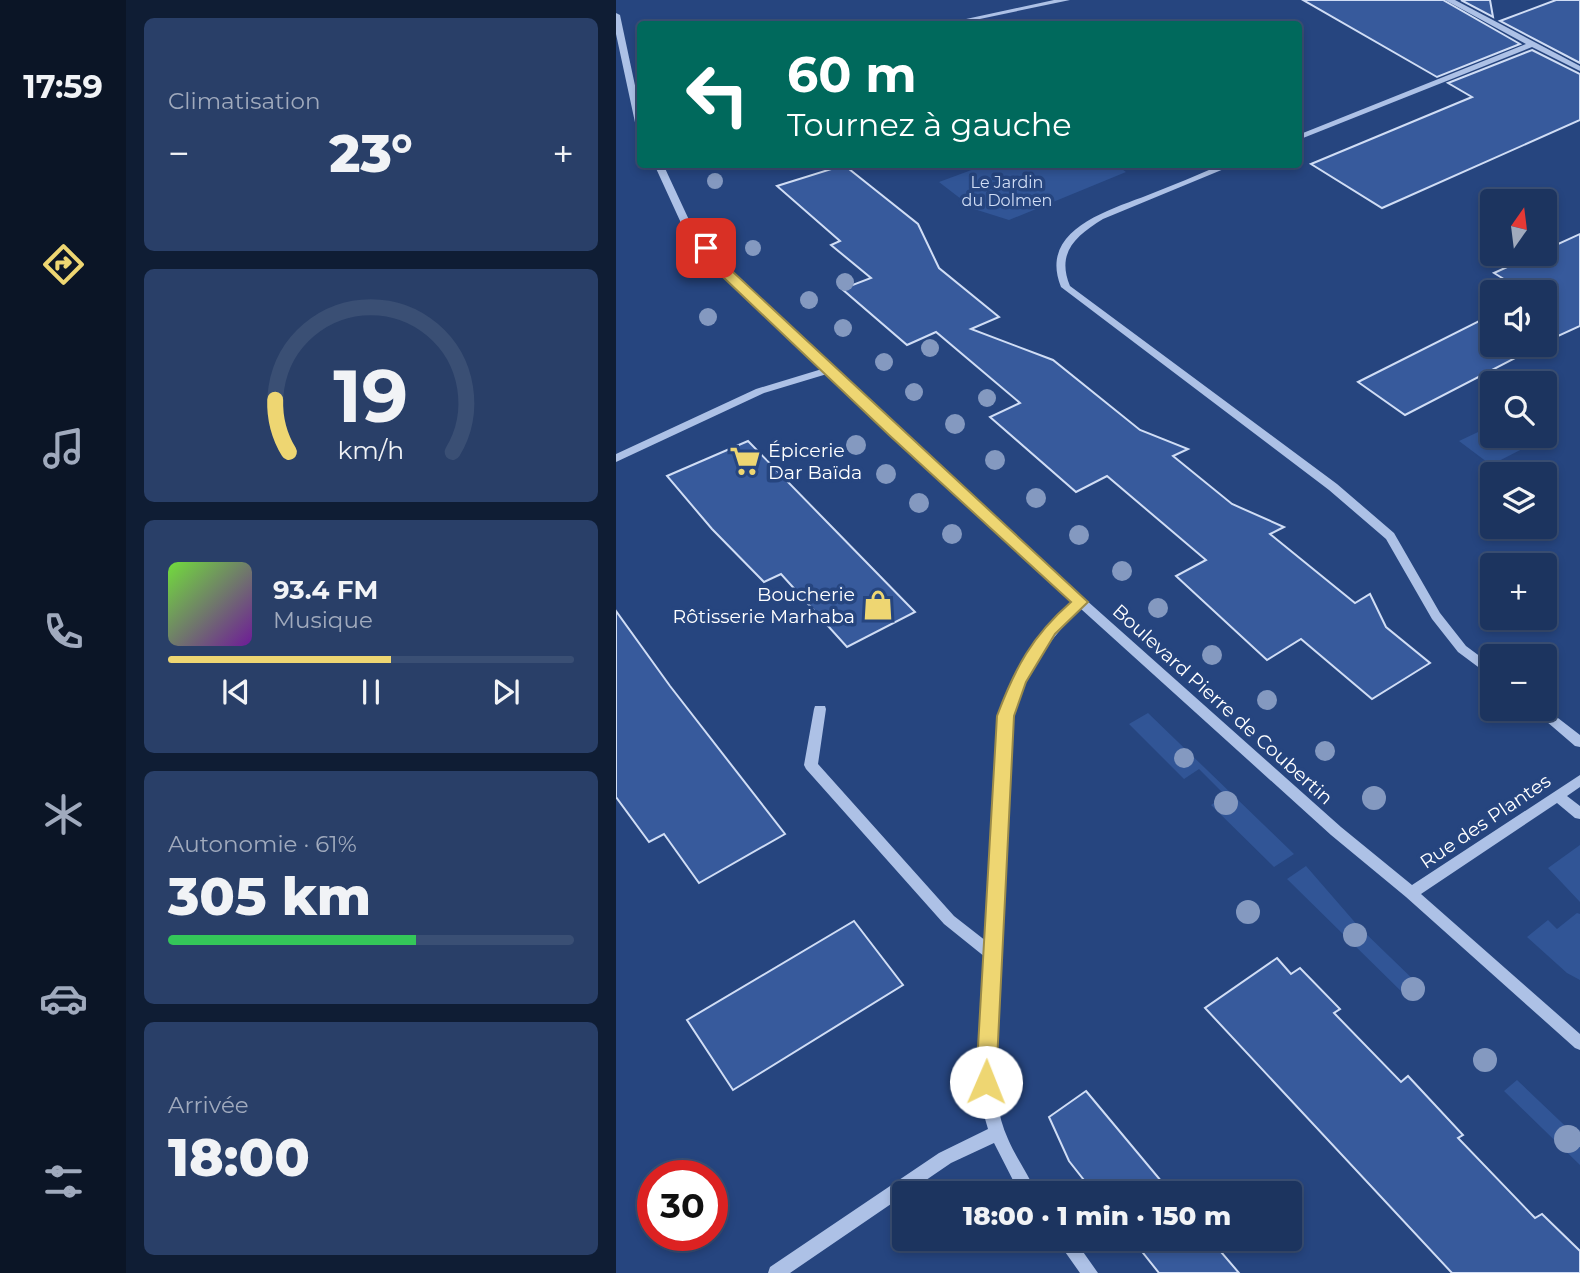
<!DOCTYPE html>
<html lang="fr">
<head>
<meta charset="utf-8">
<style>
  body { margin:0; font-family:Montserrat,sans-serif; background:#293f68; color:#f1f3f6; height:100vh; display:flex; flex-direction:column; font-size:26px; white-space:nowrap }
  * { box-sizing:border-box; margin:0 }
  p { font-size:23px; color:#a0aabd }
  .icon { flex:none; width:38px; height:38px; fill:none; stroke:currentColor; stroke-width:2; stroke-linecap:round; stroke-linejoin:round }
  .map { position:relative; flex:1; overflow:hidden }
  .drawer { display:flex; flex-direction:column; gap:18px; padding:18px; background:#0f1d34; width:490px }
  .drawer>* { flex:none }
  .hud { position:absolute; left:21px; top:21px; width:665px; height:147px; border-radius:7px; box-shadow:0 4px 10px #0003,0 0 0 2px #3a4f74; background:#00695c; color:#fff; overflow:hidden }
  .needle { width:46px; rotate:14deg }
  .tools { position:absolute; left:864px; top:189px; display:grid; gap:14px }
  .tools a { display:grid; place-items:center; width:77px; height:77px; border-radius:7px; background:#1c345f; box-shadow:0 4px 10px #0003,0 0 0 2px #3a4f74; font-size:35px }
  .speed { position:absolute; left:21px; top:1160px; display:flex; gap:14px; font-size:35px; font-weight:700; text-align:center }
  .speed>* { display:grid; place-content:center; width:91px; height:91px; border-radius:50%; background:#1c345f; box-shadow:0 4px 10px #0003,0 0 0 2px #3a4f74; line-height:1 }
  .speed .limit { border:10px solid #d22; background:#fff; color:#111 }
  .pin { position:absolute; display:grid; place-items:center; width:60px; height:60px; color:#fff; margin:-30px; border-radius:14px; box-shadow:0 4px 10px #0006 }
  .me { position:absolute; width:77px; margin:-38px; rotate:1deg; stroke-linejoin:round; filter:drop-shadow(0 0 5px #0008) }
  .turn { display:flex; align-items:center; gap:24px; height:147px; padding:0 35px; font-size:32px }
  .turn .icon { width:91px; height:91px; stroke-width:2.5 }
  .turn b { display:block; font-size:49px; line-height:60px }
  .big { font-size:52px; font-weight:800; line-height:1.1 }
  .drawer .card { flex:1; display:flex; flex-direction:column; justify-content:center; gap:10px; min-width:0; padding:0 24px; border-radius:10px; background:#293f68 }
  .drawer .dial { align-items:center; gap:0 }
  .dial svg { height:182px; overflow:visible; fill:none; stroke:#3a4f74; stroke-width:7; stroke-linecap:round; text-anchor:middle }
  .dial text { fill:#f1f3f6; stroke:none }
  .song { display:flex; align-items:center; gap:21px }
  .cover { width:84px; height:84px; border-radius:10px; background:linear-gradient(135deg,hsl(100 70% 55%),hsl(280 70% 35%)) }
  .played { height:7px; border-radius:4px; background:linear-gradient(90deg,#eed672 55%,#3a4f74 55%) }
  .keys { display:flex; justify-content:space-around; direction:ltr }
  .heat { display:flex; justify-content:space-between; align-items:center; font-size:38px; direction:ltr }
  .charge { height:10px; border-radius:5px; background:linear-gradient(90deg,#34c759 61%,#3a4f74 0) }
  .trip { position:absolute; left:276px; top:1181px; width:410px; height:70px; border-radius:7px; background:#1c345f; box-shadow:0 4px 10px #0003,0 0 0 2px #3a4f74; font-weight:800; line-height:70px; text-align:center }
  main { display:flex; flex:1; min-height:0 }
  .menu { display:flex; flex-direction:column; width:126px; justify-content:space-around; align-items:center; background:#0b1526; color:#a0aabd }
  .menu .icon { width:49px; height:49px }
  .menu .active { color:#eed672 }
  .menu b { font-size:32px; color:#f1f3f6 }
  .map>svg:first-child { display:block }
  .green { fill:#315596 }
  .building { fill:#375a9c; stroke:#d0ddf5; stroke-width:2 }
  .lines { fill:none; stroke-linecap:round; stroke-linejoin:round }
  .minor { fill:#adc1e6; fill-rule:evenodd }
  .tree { fill:#8499c0 }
  .route { fill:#eed672; stroke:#9b8b4a; stroke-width:2 }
  .labels { text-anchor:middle; stroke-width:7; stroke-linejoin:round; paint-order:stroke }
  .far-park-label { font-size:16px; fill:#d0ddf5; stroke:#26457f }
  .poi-label { font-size:19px; fill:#fff; stroke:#26457f; text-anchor:start }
  .street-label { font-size:19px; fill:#fff; stroke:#26457f }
</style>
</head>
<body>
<main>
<nav class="menu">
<b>17:59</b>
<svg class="icon active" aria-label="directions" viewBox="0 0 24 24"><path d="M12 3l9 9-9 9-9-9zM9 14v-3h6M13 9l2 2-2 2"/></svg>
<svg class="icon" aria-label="music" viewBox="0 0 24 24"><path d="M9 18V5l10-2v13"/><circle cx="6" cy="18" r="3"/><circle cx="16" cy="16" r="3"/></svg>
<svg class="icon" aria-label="phone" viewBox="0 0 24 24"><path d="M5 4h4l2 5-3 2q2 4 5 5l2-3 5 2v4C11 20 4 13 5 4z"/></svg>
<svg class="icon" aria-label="climate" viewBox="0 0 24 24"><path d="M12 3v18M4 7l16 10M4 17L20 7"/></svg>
<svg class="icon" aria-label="car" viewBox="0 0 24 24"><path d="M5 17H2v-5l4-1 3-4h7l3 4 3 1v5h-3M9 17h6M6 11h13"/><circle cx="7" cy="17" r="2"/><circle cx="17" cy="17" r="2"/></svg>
<svg class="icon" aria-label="filters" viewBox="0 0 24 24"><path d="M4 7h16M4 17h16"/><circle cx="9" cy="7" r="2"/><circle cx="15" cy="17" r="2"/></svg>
</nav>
<section class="drawer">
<div class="card"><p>Climatisation</p>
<div class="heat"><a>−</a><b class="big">23°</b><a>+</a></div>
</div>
<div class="card dial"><svg viewBox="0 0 100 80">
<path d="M14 69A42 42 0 1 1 86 69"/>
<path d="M14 69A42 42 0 0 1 8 46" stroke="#eed672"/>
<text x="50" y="56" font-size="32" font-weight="700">19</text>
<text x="50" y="72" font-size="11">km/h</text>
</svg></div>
<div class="card">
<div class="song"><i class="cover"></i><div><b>93.4 FM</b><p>Musique</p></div></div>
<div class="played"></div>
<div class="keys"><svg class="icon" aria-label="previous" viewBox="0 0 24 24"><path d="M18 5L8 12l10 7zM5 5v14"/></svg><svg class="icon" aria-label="pause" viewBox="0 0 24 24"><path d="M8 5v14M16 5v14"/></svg><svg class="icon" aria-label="next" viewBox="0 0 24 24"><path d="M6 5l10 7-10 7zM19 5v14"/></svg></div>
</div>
<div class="card"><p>Autonomie · 61%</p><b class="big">305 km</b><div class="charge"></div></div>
<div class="card"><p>Arrivée</p><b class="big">18:00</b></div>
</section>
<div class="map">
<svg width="964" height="1273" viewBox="0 0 964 1273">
  <rect width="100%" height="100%" fill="#26457f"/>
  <!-- green -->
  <path class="green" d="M369,165h131l10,7 -117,48 -35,-11 -35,-27z
    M877,425v11h54l-56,29 -32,-24z
    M532,713l146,141 -20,13 -63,-62 14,-10 -26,-26 -15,10 -55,-55z
    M964,845v57l-32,-34z
    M690,866l53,61 62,60 -14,10 -120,-118z
    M961,913l3,1v66l-13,-7 -40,-36 21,-17 9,9z
    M901,1080l63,60v25l-76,-74z"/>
  <!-- building -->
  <path class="building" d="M687,0h140l77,44 -83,33z
    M845,0h29l3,17z
    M940,0h24v63l-80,-42z
    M916,50l48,24v46l-198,88 -71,-44 161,-67 -24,-14z
    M228,165l74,59 21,44 60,49 -28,12 82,31 87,70 48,19 -15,7 59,48 52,23 -14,7 85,69 15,-9 16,33 44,36 -58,36 -71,-60 -34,21 -91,-84 30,-16 -99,-84 -31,16 -86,-75 30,-14 -84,-71 -29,13 -65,-56 29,-11 -40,-33 9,-4 -63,-55z
    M964,234v92l-35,16v-50h-20l-31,-19 42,-19h9v-4z
    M877,314v31h47l-135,70 -47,-33z
    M132,441l79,81 88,90 -68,35 -66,-73 -17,8 -52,-53 -45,-53z
    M0,611l54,75 115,148 -86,49 -35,-49 -15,8 -33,-45z
    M238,921l49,64 -170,105 -46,-70z
    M661,958l14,16 9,-6 40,41 -6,4 67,69 7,-6 55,59 -5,3 77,80 7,-4 38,37v22h-128l-247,-265z
    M470,1091l86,103h-77l-26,-33 -20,-44z
    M516,1239h78l29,34h-80z"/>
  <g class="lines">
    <!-- minor -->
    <path class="minor" d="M438,0h16l-114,24h-13z
      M829,0h10l125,66v5l-48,-24 -234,93v-5l228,-91z
      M0,13l4,2 20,94v21l-4,-3 -20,-93z
      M38,164h9l27,58 40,50 168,158 187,169 256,228 71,58 168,-110v12l-13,9 13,10v13l-5,-1 -18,-15 -136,91 159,140v16l-5,-2 -169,-151 -75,-62 -250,-226c-35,32 -52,63 -70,107l-17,347c1,26 3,52 14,76 8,19 21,36 29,55h-17l-26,-51 -43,20 -161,110h-22l2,-6 169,-114 49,-24c-17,-55 -7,-116 -3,-172l-41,-33 -138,-155 -2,-4 10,-56 1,-3h10l1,3 -8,55 136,152 32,25 13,-225c18,-46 37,-80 74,-114l-246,-228 -63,19 -148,69v-8l140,-65 66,-20 -98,-93 -43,-53z
      M607,164h13l-133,55c-27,17 -47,33 -33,67l267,198 57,49 46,80 26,33 27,20v12l-35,-26 -26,-33 -46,-80 -57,-49 -268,-203c-23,-57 46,-76 87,-92 25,-10 50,-20 75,-31z
      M929,708l35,27v12l-5,-1 -43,-37z
      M440,1239h18l24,34h-18z"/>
  </g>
  <!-- trees -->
  <g class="tree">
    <circle cx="99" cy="181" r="8"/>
    <circle cx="137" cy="248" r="8"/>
    <circle cx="229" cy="282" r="9"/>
    <circle cx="193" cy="300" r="9"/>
    <circle cx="92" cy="317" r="9"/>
    <circle cx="227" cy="328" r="9"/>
    <circle cx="314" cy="348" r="9"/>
    <circle cx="268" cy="362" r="9"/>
    <circle cx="298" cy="392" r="9"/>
    <circle cx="371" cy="398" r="9"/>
    <circle cx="339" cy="424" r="10"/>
    <circle cx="240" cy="445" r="10"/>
    <circle cx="379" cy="460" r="10"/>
    <circle cx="270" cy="474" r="10"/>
    <circle cx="420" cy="498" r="10"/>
    <circle cx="303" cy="503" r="10"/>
    <circle cx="336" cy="534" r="10"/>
    <circle cx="463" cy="535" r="10"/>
    <circle cx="506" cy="571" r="10"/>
    <circle cx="542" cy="608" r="10"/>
    <circle cx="596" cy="655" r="10"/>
    <circle cx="651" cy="700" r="10"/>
    <circle cx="709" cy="751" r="10"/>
    <circle cx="568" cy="758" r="10"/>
    <circle cx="758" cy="798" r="12"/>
    <circle cx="610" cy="803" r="12"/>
    <circle cx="632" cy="912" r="12"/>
    <circle cx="739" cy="935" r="12"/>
    <circle cx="797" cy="989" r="12"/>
    <circle cx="869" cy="1060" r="12"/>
    <circle cx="952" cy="1139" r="14"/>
  </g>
  <!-- route -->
  <path class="route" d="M90,244l4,1 22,26 356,331 -33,32 -29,48 -12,34 -18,366 -3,6 -7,3 -7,-3 -3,-6 21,-366c18,-48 35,-80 74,-114l-182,-167 -166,-158 -23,-29z"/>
  <!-- icons -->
  <defs>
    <g id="supermarket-bare" transform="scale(2.415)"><path d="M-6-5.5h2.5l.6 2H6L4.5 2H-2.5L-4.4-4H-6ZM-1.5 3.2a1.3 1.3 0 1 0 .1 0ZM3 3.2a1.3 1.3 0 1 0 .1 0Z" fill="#eed672" stroke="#26457f" stroke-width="2.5" paint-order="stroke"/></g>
    <g id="shop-bare" transform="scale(2.415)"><path d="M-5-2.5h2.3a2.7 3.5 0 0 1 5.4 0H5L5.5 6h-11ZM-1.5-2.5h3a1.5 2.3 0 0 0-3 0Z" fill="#eed672" stroke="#26457f" stroke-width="2.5" paint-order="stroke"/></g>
  </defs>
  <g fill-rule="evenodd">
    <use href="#supermarket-bare" x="129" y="461"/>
    <use href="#shop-bare" x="262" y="605"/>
  </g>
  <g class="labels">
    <!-- far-park labels -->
    <g class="far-park-label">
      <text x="391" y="188">Le Jardin<tspan x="391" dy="18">du Dolmen</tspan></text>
    </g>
    <!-- poi labels -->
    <g class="poi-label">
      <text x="152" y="457">Épicerie<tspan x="152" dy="22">Dar Baïda</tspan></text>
      <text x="239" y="601" text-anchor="end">Boucherie<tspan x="239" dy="22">Rôtisserie Marhaba</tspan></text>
    </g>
    <!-- street labels -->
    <g class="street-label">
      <text transform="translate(607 704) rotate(42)" y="7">Boulevard Pierre de Coubertin</text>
      <text transform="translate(869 821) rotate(-34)" y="7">Rue des Plantes</text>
    </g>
  </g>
</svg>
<div class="tools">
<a><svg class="needle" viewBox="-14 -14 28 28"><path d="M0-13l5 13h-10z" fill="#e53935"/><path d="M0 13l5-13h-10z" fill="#a0aabd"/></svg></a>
<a><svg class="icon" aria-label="sound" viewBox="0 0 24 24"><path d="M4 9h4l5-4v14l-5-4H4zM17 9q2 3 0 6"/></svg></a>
<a><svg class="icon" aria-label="search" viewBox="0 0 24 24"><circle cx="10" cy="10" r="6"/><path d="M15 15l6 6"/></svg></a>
<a><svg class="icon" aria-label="layers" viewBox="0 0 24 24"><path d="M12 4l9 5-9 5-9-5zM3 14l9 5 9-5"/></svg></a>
<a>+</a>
<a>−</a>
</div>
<div class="speed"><div class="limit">30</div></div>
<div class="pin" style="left:90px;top:248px;background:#d93025"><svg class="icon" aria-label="arrive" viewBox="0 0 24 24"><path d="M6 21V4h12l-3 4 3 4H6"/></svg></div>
<svg class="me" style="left:370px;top:1082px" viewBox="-20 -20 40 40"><circle r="19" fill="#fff"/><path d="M0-13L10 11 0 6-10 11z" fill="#eed672"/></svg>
<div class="trip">18:00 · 1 min · 150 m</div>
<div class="hud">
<div class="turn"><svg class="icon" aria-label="left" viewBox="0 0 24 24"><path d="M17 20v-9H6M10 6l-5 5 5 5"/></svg><div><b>60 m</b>Tournez à gauche</div></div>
</div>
</div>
</main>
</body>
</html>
